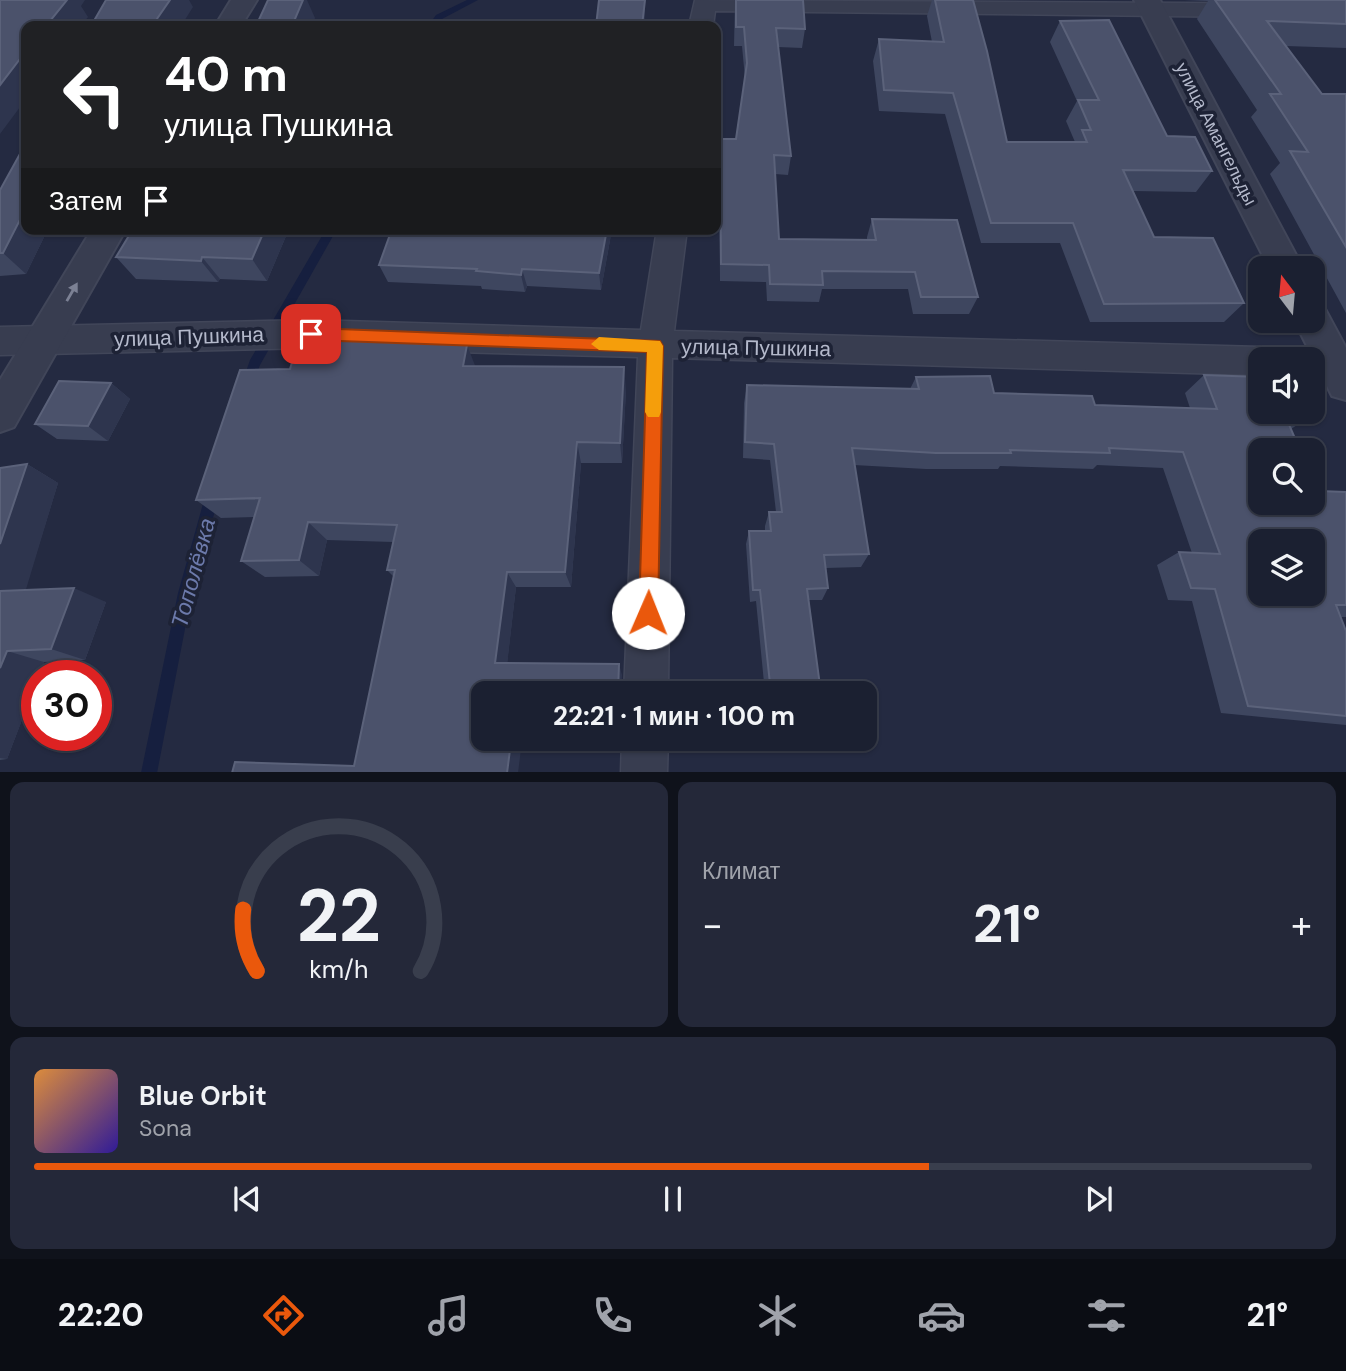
<!DOCTYPE html>
<html lang="ru">
<head>
<meta charset="utf-8">
<style>
  body { margin:0; font-family:"DM Sans",sans-serif; background:#242839; color:#f1f3f6; height:100vh; display:flex; flex-direction:column; font-size:26px; white-space:nowrap }
  * { box-sizing:border-box; margin:0 }
  p { font-size:23px; color:#a0a3ab }
  .icon { flex:none; width:38px; height:38px; fill:none; stroke:currentColor; stroke-width:2; stroke-linecap:round; stroke-linejoin:round }
  .map { position:relative; height:772px; overflow:hidden }
  .sheet { display:flex; flex-direction:column; gap:10px; padding:10px; background:#0f121b; flex:1 }
  .sheet>* { flex:none }
  .hud { position:absolute; left:21px; top:21px; width:700px; height:214px; border-radius:14px; box-shadow:0 2px 5px #0004,0 0 0 2px #393e4d; background:#202124; color:#fff; overflow:hidden }
  .needle { width:46px; rotate:344deg }
  .fabs { position:absolute; left:1248px; top:256px; display:grid; gap:14px }
  .fabs a { display:grid; place-items:center; width:77px; height:77px; border-radius:14px; background:#1b2031; box-shadow:0 2px 5px #0004,0 0 0 2px #393e4d; font-size:35px }
  .speed { position:absolute; left:21px; top:660px; display:flex; gap:14px; font-size:35px; font-weight:700; text-align:center }
  .speed>* { display:grid; place-content:center; width:91px; height:91px; border-radius:50%; background:#1b2031; box-shadow:0 2px 5px #0004,0 0 0 2px #393e4d; line-height:1 }
  .speed .limit { border:10px solid #d22; background:#fff; color:#111 }
  .pin { position:absolute; display:grid; place-items:center; width:60px; height:60px; color:#fff; margin:-30px; border-radius:14px; box-shadow:0 4px 10px #0006 }
  .me { position:absolute; width:77px; margin:-38px; rotate:1deg; stroke-linejoin:round; filter:drop-shadow(0 0 5px #0008) }
  .turn { display:flex; align-items:center; gap:24px; height:147px; padding:0 28px; font-size:32px }
  .turn .icon { width:91px; height:91px; stroke-width:2.5 }
  .turn b { display:block; font-size:49px; line-height:60px }
  .then { display:flex; align-items:center; height:66px; padding:0 28px; background:#0003; gap:14px; font-size:26px }
  .big { font-size:52px; font-weight:700; line-height:1.1 }
  .sheet .card { flex:1; display:flex; flex-direction:column; justify-content:center; gap:10px; min-width:0; padding:0 24px; border-radius:14px; background:#242839 }
  .sheet .dial { align-items:center; gap:0 }
  .dial svg { height:182px; overflow:visible; fill:none; stroke:#393e4d; stroke-width:7; stroke-linecap:round; text-anchor:middle }
  .dial text { fill:#f1f3f6; stroke:none }
  .song { display:flex; align-items:center; gap:21px }
  .cover { width:84px; height:84px; border-radius:10px; background:linear-gradient(135deg,hsl(30 70% 55%),hsl(250 70% 35%)) }
  .played { height:7px; border-radius:4px; background:linear-gradient(90deg,#ea580c 70%,#393e4d 70%) }
  .keys { display:flex; justify-content:space-around; direction:ltr }
  .heat { display:flex; justify-content:space-between; align-items:center; font-size:38px; direction:ltr }
  .sheet .tiles { flex:1; display:grid; gap:10px; grid-template-columns:1fr 1fr }
  .card:last-child { grid-column:span 2 }
  .trip { position:absolute; left:471px; top:681px; width:406px; height:70px; border-radius:14px; background:#1b2031; box-shadow:0 2px 5px #0004,0 0 0 2px #393e4d; font-weight:700; line-height:70px; text-align:center }
  .menu { display:flex; height:112px; justify-content:space-around; align-items:center; background:#0b0d14; color:#a0a3ab }
  .menu .icon { width:49px; height:49px }
  .menu .current { color:#ea580c }
  .menu b { font-size:32px; color:#f1f3f6 }
  .map>svg:first-child { display:block }
  .lines { fill:none; stroke-linecap:round; stroke-linejoin:round }
  .stream { fill:#161f3f; fill-rule:evenodd }
  .minor-casing { stroke:#414659; stroke-width:3 }
  .tertiary-casing { stroke:#414659; stroke-width:4 }
  .minor { fill:#383d50; fill-rule:evenodd }
  .tertiary { fill:#383d50; fill-rule:evenodd }
  .wall { fill:#3e465f }
  .shaded-wall { fill:#2e354e }
  .building { fill:#4b526b; stroke:#5b627a; stroke-width:2; fill-rule:evenodd }
  .oneway { fill:#7c8194 }
  .route { fill:#ea580c; stroke:#983908; stroke-width:2 }
  .slow { fill:#f59e0b }
  .labels { text-anchor:middle; stroke-width:7; stroke-linejoin:round; paint-order:stroke }
  .far-street-label { font-size:18px; fill:#b4b9cb; stroke:#1d2235 }
  .street-label { font-size:21px; fill:#b4b9cb; stroke:#1d2235 }
  .water-label { font-size:23px; font-style:italic; fill:#6c7aab; stroke:#1d2235 }
</style>
</head>
<body>
<div class="map">
<svg width="1346" height="773" viewBox="0 0 1346 773">
  <rect width="100%" height="100%" fill="#242a41"/>
  <g class="lines">
    <!-- stream -->
    <path class="stream" d="M467,0h11l-36,19 -6,7h-8l8,-11z
      M326,229h11l-77,136 -9,25h-8l-2,-4 9,-26z
      M213,487l5,2 2,4 -28,100 -35,180h-16l37,-180 28,-100 2,-4z"/>
    <!-- minor casing -->
    <g class="minor-casing">
      <path id="minor" d="M695,0l651,4v14l-631,-7 -2,15h-24z
        M657,229h30l-13,102 586,16 12,4 4,8h-16v16l-588,-17 -4,335h-44l14,-336 -327,-9 -311,7v-28l311,-7 330,10z
        M1312,349h34v28h-34v-18h-15l3,-6z
        M622,738h46l-1,35h-46z"/>
    </g>
    <!-- tertiary casing -->
    <g class="tertiary-casing">
      <path id="tertiary" d="M231,0h26l-16,26h-26z
        M1134,0h26l143,268h-34z
        M92,229h34l-112,198 -14,5v-52z
        M1312,305l13,4 21,39v52l-14,-4 -38,-76h18z"/>
    </g>
    <!-- minor -->
    <use href="#minor" class="minor"/>
    <!-- tertiary -->
    <use href="#tertiary" class="tertiary"/>
  </g>
  <!-- wall -->
  <path class="wall" d="M735,0l70,29 -3,19 -24,-1 13,109 -3,19 -13,-1 4,65 88,1v-3l5,-18 106,78 -9,17h-56l-5,-25h-86l-3,13 -52,-1 -1,-19 -46,-1 -1,-124 1,-18h16l9,-61 -3,-32h-8z
    M932,0h41l34,142h68l-9,-21 11,-20 -27,-59 10,-21 107,115 45,35 -16,21 -63,-1 21,46 90,66 -20,19h-134l-30,-79h-79l-36,-129 -66,-3 -6,-50 6,-22 53,3 -5,-26z
    M1184,0h162v48l-60,-2 36,48h24v219l-76,-139 10,-11 -29,-46 6,-7 -60,-91 11,-18z
    M0,190l26,39h22l-22,45 -26,2z
    M289,229l-22,52 -47,-2 -2,3 -82,-3 -20,-22z
    M392,229h220l-11,61 -74,-4 -2,6 -43,-3 -1,-3 -93,-4 -9,-17z
    M354,337l3,4 119,25 150,24 -4,73h-41l-10,124h-55l-9,76 115,12 -139,63h137l-1,13 -98,-2 -167,17 40,-189 -7,-7 6,-28 -66,-2 -8,36 -54,1 -24,-16 13,-44 -33,1 -25,-18 94,-131z
    M1204,375l110,39 -23,15 28,62 27,1v125h-5l5,14v94l-125,-12 -29,-112 -24,-1 -11,-35 22,-13 13,1 -29,-85 -66,-3 -4,4 -93,-3 -2,3h-72l-72,-4 15,89 -8,13 -35,1 2,20 -6,12h-13l12,93h-56l-9,-92 -6,1 -4,-58 3,-13h16v-5l4,-14h7l-6,-52 -27,-2 1,-55 3,-18 163,4 6,-12 78,16 101,12 95,3 -5,-15z
    M111,383l19,16 -22,42 -51,-2 -22,-15z
    M27,464l31,19 -33,107 81,12 -21,58 -41,2 -37,97 -7,1v-292z"/>
  <!-- shaded-wall -->
  <path class="shaded-wall" d="M57,0h28l-4,6 7,11 -7,9h-35z
    M170,0h19l4,7 -12,19h-29z
    M303,0h4l8,18 -3,8h-20z
    M645,0v26h-3z
    M26,51v48l-26,35v-49z
    M26,208v21h22l-22,45 -23,-21z
    M265,229h24l-22,52 -15,-22z
    M607,229h5l-11,61 -2,-17z
    M202,257l18,22 -2,3 -17,-21z
    M522,269l5,17 -2,6 -4,-17z
    M467,345l9,23 -13,-2z
    M624,367l2,23 -4,73 -2,-20z
    M111,383l19,16 -22,42 -20,-15z
    M577,442l4,21 -10,124 -6,-15z
    M27,464l31,19 -37,123 -21,-8v-54z
    M308,522l19,18 -8,36 -20,-16z
    M507,572l9,15 -10,87 -11,-11z
    M74,588l32,14 -21,58 -34,-11z
    M7,651l37,11 -5,14h-2v5l-30,78 -7,-1v-90z
    M619,664l3,11 -1,18h-3z
    M616,738h4l-1,13 -3,-7z
    M511,742l10,7 -3,24h-11z"/>
  <!-- building -->
  <path class="building" d="M0,0h67l-21,26h-20v25l-26,34z
    M106,0h64l-18,26h-61z
    M268,0h35l-11,26h-36z
    M599,0h46l-3,26h-46z
    M736,0h67l2,29 -29,-1 15,128 -17,-1 5,84 97,1 -4,-21 85,1 21,77h-57l-6,-25 -93,-1 1,14 -53,-1 -1,-19 -48,-1 -1,-125h16l11,-76 -3,-36h-8z
    M935,0h38l14,51 20,91h80l-5,-12h9l-13,-30h21l-39,-79 49,-1 58,116 28,1 17,34 -89,-1 31,67 59,1 31,65 -140,1 -31,-81h-82l-38,-130 -69,-3 -5,-51 65,3z
    M1215,0h131v24l-79,-3 55,73h24v153l-56,-96 18,1 -38,-58h11z
    M26,143v65l-23,45h-3v-63z
    M133,229h132l-13,30 -50,-2 -1,4 -85,-4z
    M392,229h215l-8,44 -77,-4 -1,6 -45,-4 1,-2 -98,-4z
    M354,337l-1,4 114,4 -4,21 161,1 -4,76 -43,-1 -12,130h-58l-12,91 124,1 -1,29h-135v45h133v6l-105,-2 -4,31h-275l3,-11 119,4 41,-196h-8l10,-45 -89,-3 -9,38 -58,1 19,-63 -64,2 44,-130 50,-1 9,-30z
    M1204,375l56,2v34h52l2,3 -30,-1 16,37h-40v52h52v-25l7,14 27,1v113h-10l10,26v85l-98,-10 -33,-117 -24,-1 -12,-36 41,2 -37,-102 -74,-4 1,5 -100,-3 1,3h-75l-84,-5 17,106 -45,1 4,33 -21,1 14,104h-50l-11,-103h-7l-4,-59h22l-2,-19h13l-8,-68 -29,-2 2,-57 172,4 -3,-12 74,-1 4,17 98,3 3,9 122,4zM1260,541h52v52h-52z
    M59,381l52,2 -23,43 -53,-2z
    M27,464l-27,80v-76z
    M74,588l-23,61 -44,2 -7,17v-77z"/>
  <!-- one-way arrows -->
  <defs><path id="oneway-solid" d="M-6-.8H1V-3.2L6.5 0L1 3.2V.8H-6Z" transform="scale(1.75)"/></defs>
  <use class="oneway" href="#oneway-solid" transform="translate(72 292) rotate(-60)"/>
  <!-- route -->
  <path class="route" d="M311,328l349,13 3,5 -5,267 -3,7 -7,2 -6,-2 -3,-7 8,-261 -336,-12 -8,-6z"/>
  <!-- slow -->
  <path class="slow" d="M599,337l61,4 3,5 -2,66 -2,5h-11l-3,-5 2,-60 -48,-2 -8,-6z"/>
  <g class="labels">
    <!-- far-street labels -->
    <g class="far-street-label">
      <text transform="translate(1216 134) rotate(63)" y="6">улица Амангельды</text>
    </g>
    <!-- street labels -->
    <g class="street-label">
      <text transform="translate(189 337) rotate(-2)" y="7">улица Пушкина</text>
      <text transform="translate(756 348) rotate(1)" y="7">улица Пушкина</text>
    </g>
    <!-- water labels -->
    <g class="water-label">
      <text transform="translate(193 573) rotate(-75)" y="8">Тополёвка</text>
    </g>
  </g>
</svg>
<div class="fabs">
<a><svg class="needle" viewBox="-14 -14 28 28"><path d="M0-13l5 13h-10z" fill="#e53935"/><path d="M0 13l5-13h-10z" fill="#a0a3ab"/></svg></a>
<a><svg class="icon" aria-label="sound" viewBox="0 0 24 24"><path d="M4 9h4l5-4v14l-5-4H4zM17 9q2 3 0 6"/></svg></a>
<a><svg class="icon" aria-label="search" viewBox="0 0 24 24"><circle cx="10" cy="10" r="6"/><path d="M15 15l6 6"/></svg></a>
<a><svg class="icon" aria-label="layers" viewBox="0 0 24 24"><path d="M12 4l9 5-9 5-9-5zM3 14l9 5 9-5"/></svg></a>
</div>
<div class="speed"><div class="limit">30</div></div>
<div class="pin" style="left:311px;top:334px;background:#d93025"><svg class="icon" aria-label="arrive" viewBox="0 0 24 24"><path d="M6 21V4h12l-3 4 3 4H6"/></svg></div>
<svg class="me" style="left:648px;top:613px" viewBox="-20 -20 40 40"><circle r="19" fill="#fff"/><path d="M0-13L10 11 0 6-10 11z" fill="#ea580c"/></svg>
<div class="trip">22:21 · 1 мин · 100 m</div>
<div class="hud">
<div class="turn"><svg class="icon" aria-label="left" viewBox="0 0 24 24"><path d="M17 20v-9H6M10 6l-5 5 5 5"/></svg><div><b>40 m</b>улица Пушкина</div></div>
<div class="then">Затем<svg class="icon" aria-label="arrive" viewBox="0 0 24 24"><path d="M6 21V4h12l-3 4 3 4H6"/></svg></div>
</div>
</div>
<section class="sheet">
<div class="tiles">
<div class="card dial"><svg viewBox="0 0 100 80">
<path d="M14 69A42 42 0 1 1 86 69"/>
<path d="M14 69A42 42 0 0 1 8 42" stroke="#ea580c"/>
<text x="50" y="56" font-size="32" font-weight="700">22</text>
<text x="50" y="72" font-size="11">km/h</text>
</svg></div>
<div class="card"><p>Климат</p>
<div class="heat"><a>−</a><b class="big">21°</b><a>+</a></div>
</div>
<div class="card">
<div class="song"><i class="cover"></i><div><b>Blue Orbit</b><p>Sona</p></div></div>
<div class="played"></div>
<div class="keys"><svg class="icon" aria-label="previous" viewBox="0 0 24 24"><path d="M18 5L8 12l10 7zM5 5v14"/></svg><svg class="icon" aria-label="pause" viewBox="0 0 24 24"><path d="M8 5v14M16 5v14"/></svg><svg class="icon" aria-label="next" viewBox="0 0 24 24"><path d="M6 5l10 7-10 7zM19 5v14"/></svg></div>
</div>
</div>
</section>
<nav class="menu">
<b>22:20</b>
<svg class="icon current" aria-label="directions" viewBox="0 0 24 24"><path d="M12 3l9 9-9 9-9-9zM9 14v-3h6M13 9l2 2-2 2"/></svg>
<svg class="icon" aria-label="music" viewBox="0 0 24 24"><path d="M9 18V5l10-2v13"/><circle cx="6" cy="18" r="3"/><circle cx="16" cy="16" r="3"/></svg>
<svg class="icon" aria-label="phone" viewBox="0 0 24 24"><path d="M5 4h4l2 5-3 2q2 4 5 5l2-3 5 2v4C11 20 4 13 5 4z"/></svg>
<svg class="icon" aria-label="climate" viewBox="0 0 24 24"><path d="M12 3v18M4 7l16 10M4 17L20 7"/></svg>
<svg class="icon" aria-label="car" viewBox="0 0 24 24"><path d="M5 17H2v-5l4-1 3-4h7l3 4 3 1v5h-3M9 17h6M6 11h13"/><circle cx="7" cy="17" r="2"/><circle cx="17" cy="17" r="2"/></svg>
<svg class="icon" aria-label="filters" viewBox="0 0 24 24"><path d="M4 7h16M4 17h16"/><circle cx="9" cy="7" r="2"/><circle cx="15" cy="17" r="2"/></svg>
<b>21°</b>
</nav>
</body>
</html>
